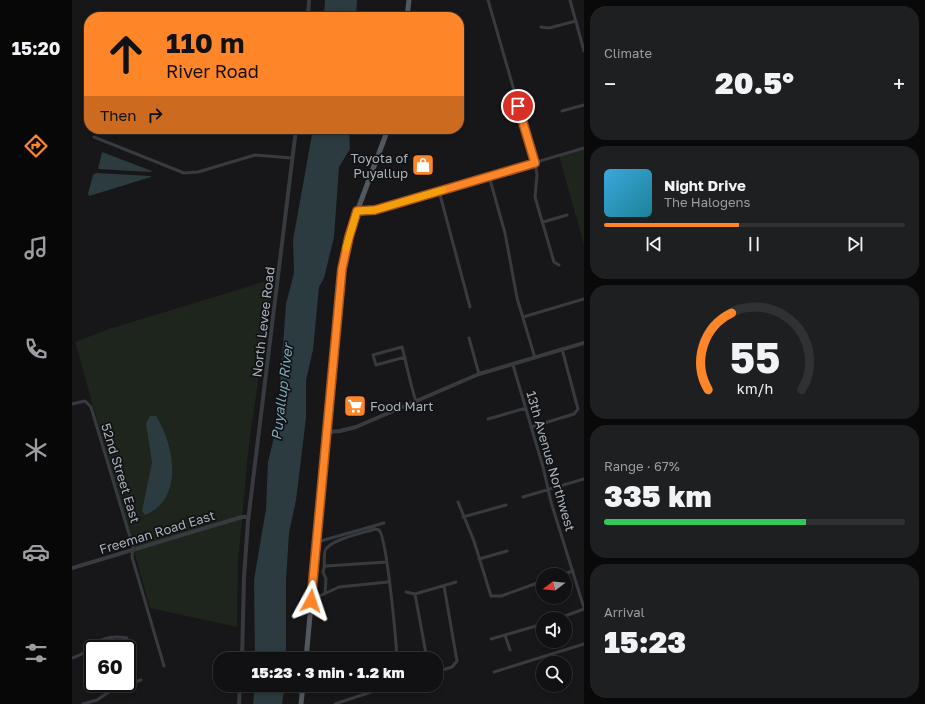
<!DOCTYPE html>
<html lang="en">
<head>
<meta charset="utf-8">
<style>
  body { margin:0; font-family:"Golos Text",sans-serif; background:#1e1f21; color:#f1f3f6; height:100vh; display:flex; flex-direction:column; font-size:15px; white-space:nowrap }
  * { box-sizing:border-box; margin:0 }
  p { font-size:13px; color:#9c9da0 }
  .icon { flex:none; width:22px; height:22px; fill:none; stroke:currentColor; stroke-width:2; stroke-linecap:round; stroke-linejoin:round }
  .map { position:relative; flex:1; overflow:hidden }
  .details { display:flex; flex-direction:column; gap:6px; padding:6px; background:#09090a; width:341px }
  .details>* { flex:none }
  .top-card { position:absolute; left:12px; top:12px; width:380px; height:122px; border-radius:16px; box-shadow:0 2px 6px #0003,0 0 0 1px #303133; background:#ff8529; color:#111; overflow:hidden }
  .needle { width:26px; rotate:254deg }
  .tools { position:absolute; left:464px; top:568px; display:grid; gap:8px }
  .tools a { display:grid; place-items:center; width:36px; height:36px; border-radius:50%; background:#111113; box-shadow:0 2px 6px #0003,0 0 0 1px #303133; font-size:20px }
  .speed { position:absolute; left:12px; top:640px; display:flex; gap:8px; font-size:20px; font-weight:700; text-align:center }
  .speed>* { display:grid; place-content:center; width:52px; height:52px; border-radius:50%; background:#111113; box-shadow:0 2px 6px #0003,0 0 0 1px #303133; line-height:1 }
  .speed .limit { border:2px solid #111; border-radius:6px; background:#fff; color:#111 }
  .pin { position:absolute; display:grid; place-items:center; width:34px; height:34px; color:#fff; margin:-17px; border:2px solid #fff; border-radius:50%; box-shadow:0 1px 4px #0007 }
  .me { position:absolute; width:44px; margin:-22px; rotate:5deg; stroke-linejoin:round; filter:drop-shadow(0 0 3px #0008) }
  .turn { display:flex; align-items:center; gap:14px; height:84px; padding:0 16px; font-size:18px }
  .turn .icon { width:52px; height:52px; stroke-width:2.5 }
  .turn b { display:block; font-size:28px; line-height:34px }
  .then { display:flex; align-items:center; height:38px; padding:0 16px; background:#0003; gap:8px; font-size:15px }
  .big { font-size:30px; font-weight:800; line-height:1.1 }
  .details .widget { flex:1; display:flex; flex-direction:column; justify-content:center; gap:6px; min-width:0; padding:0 14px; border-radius:16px; background:#1e1f21 }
  .details .dial { align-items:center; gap:0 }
  .dial svg { height:104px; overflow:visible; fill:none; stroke:#303133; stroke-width:7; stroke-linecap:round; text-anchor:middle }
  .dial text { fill:#f1f3f6; stroke:none }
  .song { display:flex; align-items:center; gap:12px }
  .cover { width:48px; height:48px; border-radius:6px; background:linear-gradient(135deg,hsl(200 70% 55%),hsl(190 70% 35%)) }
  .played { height:4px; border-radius:2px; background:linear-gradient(90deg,#ff8529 45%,#303133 45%) }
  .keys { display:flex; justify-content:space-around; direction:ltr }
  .heat { display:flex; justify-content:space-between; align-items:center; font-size:22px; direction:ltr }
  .charge { height:6px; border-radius:3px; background:linear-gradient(90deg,#34c759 67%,#303133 0) }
  .trip { position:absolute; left:141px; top:652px; width:230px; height:40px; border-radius:16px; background:#111113; box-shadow:0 2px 6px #0003,0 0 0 1px #303133; font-weight:800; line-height:40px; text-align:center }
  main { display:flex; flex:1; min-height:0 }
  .menu { display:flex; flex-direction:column; width:72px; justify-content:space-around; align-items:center; background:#070708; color:#9c9da0 }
  .menu .icon { width:28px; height:28px }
  .menu .selected { color:#ff8529 }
  .menu b { font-size:18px; color:#f1f3f6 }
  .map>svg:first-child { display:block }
  .green { fill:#1d251c }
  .water { fill:#2b3b3f }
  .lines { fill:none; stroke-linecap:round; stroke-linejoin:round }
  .minor { stroke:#373a3f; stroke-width:3 }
  .tertiary { stroke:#373a3f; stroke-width:4 }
  .primary { stroke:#53585e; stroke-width:5 }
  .route-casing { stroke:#a6561b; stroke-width:10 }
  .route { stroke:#ff8529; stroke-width:7 }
  .slow { stroke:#f59e0b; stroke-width:7 }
  .labels { text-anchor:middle; stroke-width:3.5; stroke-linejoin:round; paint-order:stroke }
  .poi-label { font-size:13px; fill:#a8b2ba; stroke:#121214; text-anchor:end }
  .street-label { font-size:13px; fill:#a8b2ba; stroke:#121214 }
  .water-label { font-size:14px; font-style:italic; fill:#7baab9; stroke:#121214 }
</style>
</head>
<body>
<main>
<nav class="menu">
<b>15:20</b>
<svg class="icon selected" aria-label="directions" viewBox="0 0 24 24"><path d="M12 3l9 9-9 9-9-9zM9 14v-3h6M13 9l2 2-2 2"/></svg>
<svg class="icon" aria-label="music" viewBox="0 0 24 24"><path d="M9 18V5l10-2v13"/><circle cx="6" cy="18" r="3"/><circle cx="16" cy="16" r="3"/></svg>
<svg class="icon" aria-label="phone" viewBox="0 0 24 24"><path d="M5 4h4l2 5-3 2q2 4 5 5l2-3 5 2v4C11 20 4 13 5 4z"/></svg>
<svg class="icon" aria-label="climate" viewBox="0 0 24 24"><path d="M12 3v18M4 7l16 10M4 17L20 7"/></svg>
<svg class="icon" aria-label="car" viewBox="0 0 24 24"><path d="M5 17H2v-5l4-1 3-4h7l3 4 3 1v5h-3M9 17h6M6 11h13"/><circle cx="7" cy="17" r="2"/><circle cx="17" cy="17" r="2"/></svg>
<svg class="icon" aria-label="filters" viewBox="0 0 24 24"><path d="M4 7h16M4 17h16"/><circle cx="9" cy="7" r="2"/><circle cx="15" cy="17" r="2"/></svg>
</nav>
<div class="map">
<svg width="512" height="704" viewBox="0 0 512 704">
  <rect width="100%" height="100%" fill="#171719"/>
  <!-- green -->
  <path class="green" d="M512,148v97l-25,-89z
    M201,279l-24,165 -11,118 -1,65 -87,-19 -75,-266 34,-13z"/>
  <!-- water -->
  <path class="water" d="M253,0h32l-1,17h-32z
    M241,129h36l1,20 -11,18 -5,70 -10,41 -5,9 -6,63 -7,30v38l-10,82 -7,33 -3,47v79h-31l-1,-79 12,-71 2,-47 9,-37 9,-121 8,-31 -1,-33z
    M30,152l50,19 -1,1 -53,-3z
    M24,173l55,3v1l-62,19 -1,-2 5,-19z
    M78,416h6c18,28 29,83 -11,99l-3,-4 10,-48 -6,-40z
    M183,685h30l-3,19h-29z"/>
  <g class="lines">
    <!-- minor -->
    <path class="minor" d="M416,0l47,163 2,12 -2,22 19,65 5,3
      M498,0l14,51
      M469,27l8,1 27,-7
      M490,111l22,-6
      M22,137l90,36 14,-1 57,-17 37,3
      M417,176l16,57 12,65 18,60
      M367,191l31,116
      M285,211l18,-1 209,-62
      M471,222l24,-7
      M451,317l61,-18
      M397,338l10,36
      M333,357l-29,8 -3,-10 29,-8c5,18 8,37 14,54
      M441,365l30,102 8,35 33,106
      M0,404l13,-3 6,6 42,140 -1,10 32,109
      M416,419l38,-11
      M459,427l43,-13 4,-5 -16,-60
      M451,497l61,-18
      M386,502l16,39 17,55h10l42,-15
      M391,517l43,-12
      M245,542l67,-19
      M407,559l28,-8
      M254,566l61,-4
      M488,575l13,-4
      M334,592l9,2 41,-12
      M253,594l1,-15 -3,-7c3,-7 0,-13 2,-21 3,-11 38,-18 50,-22l4,1c8,8 17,110 18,129
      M343,594l12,65
      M239,600l28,-13 49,-5
      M485,619l27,-10
      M433,635l5,15
      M419,639l52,-15
      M0,658c23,-6 23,-26 55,-20
      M364,672l16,-5 5,-6 -13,-75
      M422,672l90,-28
      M11,704l14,-4 18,-12 26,-8
      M263,704l57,-19"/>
    <!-- tertiary -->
    <path class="tertiary" d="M236,17l1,-17
      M255,432l13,-1 16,-4 123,-53 105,-31
      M0,568l170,-51h6
      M170,659l2,-82 4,-56 48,-392
      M167,704l1,-19"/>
    <!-- primary -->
    <path class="primary" d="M335,17l2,-17
      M234,659l36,-391 10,-43 36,-96
      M229,704l2,-19"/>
  </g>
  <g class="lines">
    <!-- route casing -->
    <g class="route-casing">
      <path id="route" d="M239,601l31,-332 7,-32 8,-26 18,-1 160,-47 -17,-57"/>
    </g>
    <!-- route -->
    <use href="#route" class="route"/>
    <!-- slow -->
    <path class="slow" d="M274,248l11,-37 18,-1 68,-20"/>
  </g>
  <!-- icons -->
  <defs>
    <g id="shop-square" transform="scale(1.15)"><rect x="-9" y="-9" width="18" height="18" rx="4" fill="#ff8529" stroke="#121214"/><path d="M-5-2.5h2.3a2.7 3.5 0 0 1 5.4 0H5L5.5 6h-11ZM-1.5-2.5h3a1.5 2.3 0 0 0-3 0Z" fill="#fff"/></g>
    <g id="supermarket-square" transform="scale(1.15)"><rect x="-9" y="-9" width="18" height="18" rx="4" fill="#ff8529" stroke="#121214"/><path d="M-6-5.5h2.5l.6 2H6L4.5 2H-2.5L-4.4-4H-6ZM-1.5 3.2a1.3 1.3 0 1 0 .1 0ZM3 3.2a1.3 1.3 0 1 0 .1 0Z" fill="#fff"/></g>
  </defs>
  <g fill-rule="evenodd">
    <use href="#shop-square" x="351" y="165"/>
    <use href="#supermarket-square" x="283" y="406"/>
  </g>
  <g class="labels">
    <!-- poi labels -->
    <g class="poi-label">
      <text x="336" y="163">Toyota of<tspan x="336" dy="15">Puyallup</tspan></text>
      <text x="298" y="411" text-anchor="start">Food Mart</text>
    </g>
    <!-- street labels -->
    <g class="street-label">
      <text transform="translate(191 322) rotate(-83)" y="5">North Levee Road</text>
      <text transform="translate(479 461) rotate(74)" y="5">13th Avenue Northwest</text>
      <text transform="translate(49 473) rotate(73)" y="5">52nd Street East</text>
      <text transform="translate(85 532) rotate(-17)" y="5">Freeman Road East</text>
    </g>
    <!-- water labels -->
    <g class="water-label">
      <text transform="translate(210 392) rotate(-83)" y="5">Puyallup River</text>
    </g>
  </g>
</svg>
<div class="tools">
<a><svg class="needle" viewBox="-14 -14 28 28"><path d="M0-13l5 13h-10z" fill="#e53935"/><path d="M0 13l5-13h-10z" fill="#9c9da0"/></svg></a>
<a><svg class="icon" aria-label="sound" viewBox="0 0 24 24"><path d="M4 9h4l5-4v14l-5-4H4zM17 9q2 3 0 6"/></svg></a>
<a><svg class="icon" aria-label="search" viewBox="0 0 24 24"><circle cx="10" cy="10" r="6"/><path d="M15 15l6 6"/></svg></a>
</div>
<div class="speed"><div class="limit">60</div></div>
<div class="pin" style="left:446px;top:106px;background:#d93025"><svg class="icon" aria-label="arrive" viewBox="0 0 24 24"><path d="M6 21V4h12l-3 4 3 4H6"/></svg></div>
<svg class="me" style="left:239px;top:601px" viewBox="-20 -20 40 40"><path d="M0-17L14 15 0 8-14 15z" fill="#ff8529" stroke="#fff" stroke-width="4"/></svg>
<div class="trip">15:23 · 3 min · 1.2 km</div>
<div class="top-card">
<div class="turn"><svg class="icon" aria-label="ahead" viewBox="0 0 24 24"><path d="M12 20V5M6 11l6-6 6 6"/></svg><div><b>110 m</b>River Road</div></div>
<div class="then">Then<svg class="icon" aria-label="right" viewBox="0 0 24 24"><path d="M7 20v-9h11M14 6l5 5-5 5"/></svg></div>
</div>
</div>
<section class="details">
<div class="widget"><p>Climate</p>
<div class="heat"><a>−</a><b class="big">20.5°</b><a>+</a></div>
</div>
<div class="widget">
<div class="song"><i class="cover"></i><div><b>Night Drive</b><p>The Halogens</p></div></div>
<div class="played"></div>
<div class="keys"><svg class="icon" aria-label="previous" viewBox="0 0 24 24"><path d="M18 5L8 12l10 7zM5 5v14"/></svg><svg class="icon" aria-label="pause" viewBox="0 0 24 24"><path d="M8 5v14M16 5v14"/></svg><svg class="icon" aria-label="next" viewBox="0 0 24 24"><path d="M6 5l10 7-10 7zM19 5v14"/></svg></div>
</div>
<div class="widget dial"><svg viewBox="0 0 100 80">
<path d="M14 69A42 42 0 1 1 86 69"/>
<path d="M14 69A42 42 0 0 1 32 10" stroke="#ff8529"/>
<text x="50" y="56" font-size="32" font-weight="700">55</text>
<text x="50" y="72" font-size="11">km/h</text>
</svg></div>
<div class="widget"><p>Range · 67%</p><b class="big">335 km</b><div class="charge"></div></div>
<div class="widget"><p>Arrival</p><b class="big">15:23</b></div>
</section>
</main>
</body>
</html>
